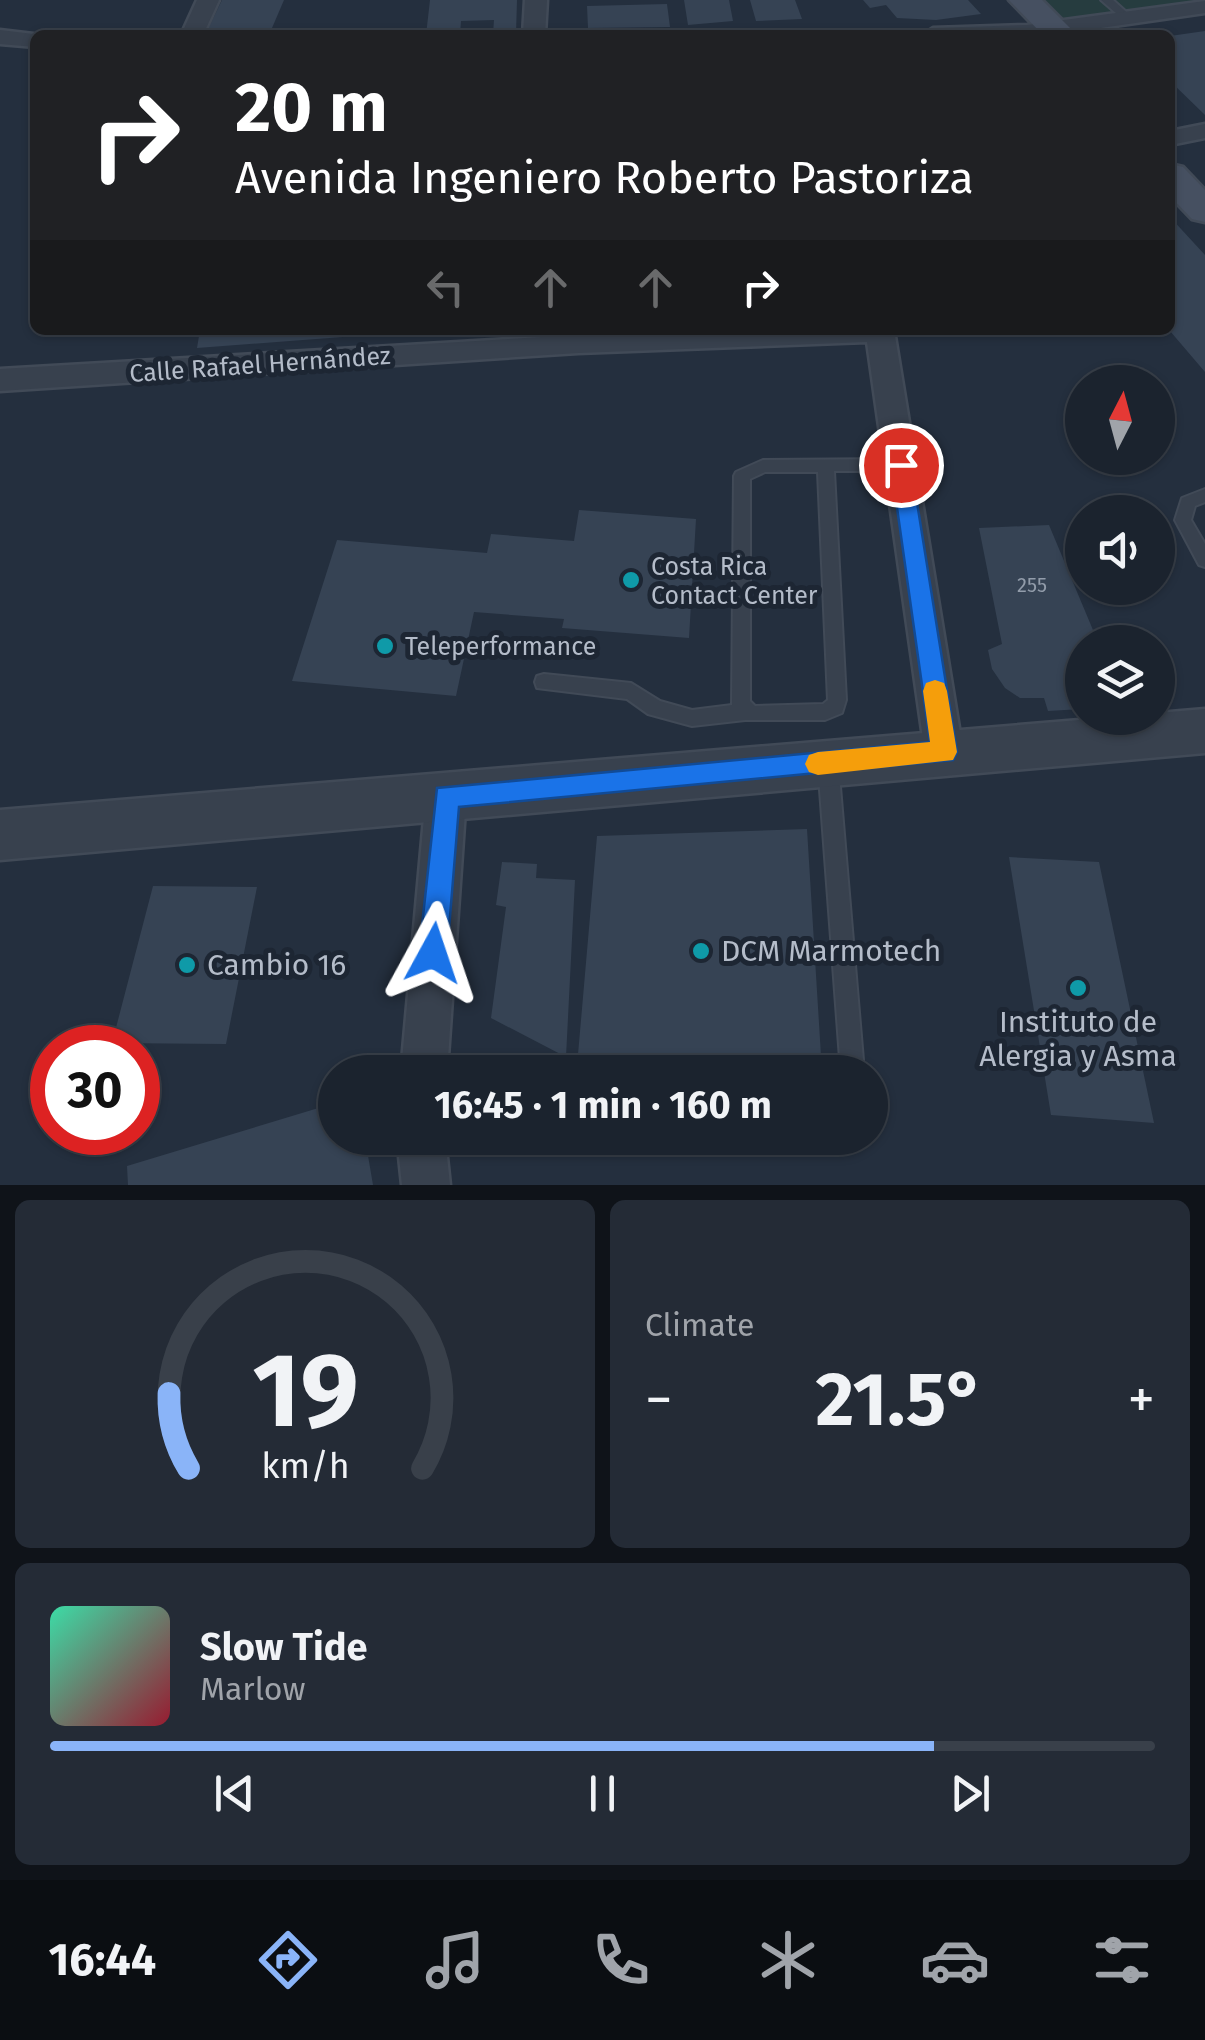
<!DOCTYPE html>
<html lang="en">
<head>
<meta charset="utf-8">
<style>
  body { margin:0; font-family:"Fira Sans",sans-serif; background:#242b36; color:#f1f3f6; height:100vh; display:flex; flex-direction:column; font-size:38px; white-space:nowrap }
  * { box-sizing:border-box; margin:0 }
  p { font-size:32px; color:#a0a4aa }
  .icon { flex:none; width:55px; height:55px; fill:none; stroke:currentColor; stroke-width:2; stroke-linecap:round; stroke-linejoin:round }
  .map { position:relative; height:1185px; overflow:hidden }
  .side { display:flex; flex-direction:column; gap:15px; padding:15px; background:#0f1319; flex:1 }
  .side>* { flex:none }
  .banner { position:absolute; left:30px; top:30px; width:1145px; height:305px; border-radius:15px; box-shadow:0 2px 8px #0004,0 0 0 2px #39404a; background:#202124; color:#fff; overflow:hidden }
  .needle { width:65px; rotate:6deg }
  .tools { position:absolute; left:1065px; top:365px; display:grid; gap:20px }
  .tools a { display:grid; place-items:center; width:110px; height:110px; border-radius:50%; background:#1b232e; box-shadow:0 2px 8px #0004,0 0 0 2px #39404a; font-size:50px }
  .speed { position:absolute; left:30px; top:1025px; display:flex; gap:20px; font-size:50px; font-weight:700; text-align:center }
  .speed>* { display:grid; place-content:center; width:130px; height:130px; border-radius:50%; background:#1b232e; box-shadow:0 2px 8px #0004,0 0 0 2px #39404a; line-height:1 }
  .speed .limit { border:15px solid #d22; background:#fff; color:#111 }
  .pin { position:absolute; display:grid; place-items:center; width:85px; height:85px; color:#fff; margin:-42px; border:5px solid #fff; border-radius:50%; box-shadow:0 2px 10px #0007 }
  .me { position:absolute; width:110px; margin:-55px; rotate:5deg; stroke-linejoin:round; filter:drop-shadow(0 0 8px #0008) }
  .turn { display:flex; align-items:center; gap:35px; height:210px; padding:0 40px; font-size:45px }
  .turn .icon { width:130px; height:130px; stroke-width:2.5 }
  .turn b { display:block; font-size:70px; line-height:85px }
  .lanes { display:flex; align-items:center; height:95px; padding:0 40px; background:#0003; justify-content:center; gap:50px; direction:ltr }
  .lanes .off { opacity:.35 }
  .big { font-size:75px; font-weight:700; line-height:1.1 }
  .side .widget { flex:1; display:flex; flex-direction:column; justify-content:center; gap:15px; min-width:0; padding:0 35px; border-radius:15px; background:#242b36 }
  .side .dial { align-items:center; gap:0 }
  .dial svg { height:260px; overflow:visible; fill:none; stroke:#39404a; stroke-width:7; stroke-linecap:round; text-anchor:middle }
  .dial text { fill:#f1f3f6; stroke:none }
  .song { display:flex; align-items:center; gap:30px }
  .cover { width:120px; height:120px; border-radius:15px; background:linear-gradient(135deg,hsl(160 70% 55%),hsl(350 70% 35%)) }
  .played { height:10px; border-radius:5px; background:linear-gradient(90deg,#8ab4f8 80%,#39404a 80%) }
  .keys { display:flex; justify-content:space-around; direction:ltr }
  .heat { display:flex; justify-content:space-between; align-items:center; font-size:55px; direction:ltr }
  .side .tiles { flex:1; display:grid; gap:15px; grid-template-columns:1fr 1fr }
  .widget:last-child { grid-column:span 2 }
  .trip { position:absolute; left:318px; top:1055px; width:570px; height:100px; border-radius:50px; background:#1b232e; box-shadow:0 2px 8px #0004,0 0 0 2px #39404a; font-weight:700; line-height:100px; text-align:center }
  .menu { display:flex; height:160px; justify-content:space-around; align-items:center; background:#0b0e12; color:#a0a4aa }
  .menu .icon { width:70px; height:70px }
  .menu .active { color:#8ab4f8 }
  .menu b { font-size:45px; color:#f1f3f6 }
  .map>svg:first-child { display:block }
  .green { fill:#263c3f }
  .building { fill:#364354 }
  .lines { fill:none; stroke-linecap:round; stroke-linejoin:round }
  .service-casing { stroke:#414a57; stroke-width:4 }
  .minor-casing { stroke:#414a57; stroke-width:5 }
  .tertiary-casing { stroke:#414a57; stroke-width:5 }
  .secondary-casing { stroke:#414a57; stroke-width:5 }
  .service { fill:#38414e; fill-rule:evenodd }
  .minor { fill:#38414e; fill-rule:evenodd }
  .tertiary { fill:#38414e; fill-rule:evenodd }
  .secondary { fill:#465061; fill-rule:evenodd }
  .route { fill:#1a73e8; stroke:#114b97; stroke-width:2.5 }
  .slow { fill:#f59e0b }
  .culture-dot { fill:#0f9aa8; stroke:#1d2633; stroke-width:4 }
  .labels { text-anchor:middle; stroke-width:10; stroke-linejoin:round; paint-order:stroke }
  .number-label { font-size:20px; fill:#929caa }
  .street-label { font-size:25px; fill:#b4bcc9; stroke:#1d2633 }
  .poi-label { font-size:25px; fill:#b4bcc9; stroke:#1d2633; text-anchor:start }
  .near-poi-label { font-size:30px; fill:#b4bcc9; stroke:#1d2633; text-anchor:start }
</style>
</head>
<body>
<div class="map">
<svg width="1205" height="1185" viewBox="0 0 1205 1185">
  <rect width="100%" height="100%" fill="#242f3e"/>
  <!-- green -->
  <path class="green" d="M1033,0h172v1l-150,22z"/>
  <!-- building -->
  <path class="building" d="M222,0h62l-15,35h-64z
    M430,0h87l-1,34h-23l1,-14 -33,1 -1,14h-34z
    M684,0h45l4,21 -45,4z
    M750,0h45l7,19 -46,2z
    M863,0h105l13,14 -45,6 -39,-2 -11,-13 -16,3z
    M667,4l3,23 -82,1 -1,-22z
    M1205,31v84l-35,-34v-45z
    M1170,217l35,38v117l-35,-41z
    M200,330h183l-1,4 -185,14z
    M579,510l117,9 -7,119 -127,-10 2,-9 -90,-7 -18,84 -164,-15 45,-141 150,13 4,-19 83,7z
    M1049,525l49,117h-16v67l-34,2 -4,-13h-24l-15,-10 -13,-19 -4,-19 14,-6 -23,-116z
    M807,829l15,243h-226l-19,-6 20,-230z
    M1009,857l90,5 55,261 -103,-8z
    M502,862l35,2 -1,14 39,2 -9,177 -75,-39 15,-111 -10,-2z
    M153,886l104,1 -31,157 -114,-1z
    M335,1103v35h30l8,47h-245l-1,-19z"/>
  <g class="lines">
    <!-- service casing -->
    <g class="service-casing">
      <path id="service" d="M1101,0h12l20,18 -9,2z
        M901,459l8,6 -8,6h-67l12,229 -4,13 -17,7h-80l-53,6 -44,-12 -21,-15 -90,-11 -2,-6 2,-6 7,-2 87,9 29,18 32,9 40,-5 2,-229 2,-4 27,-12zM765,472h53l10,228 -5,4 -68,2 -5,-5v-222z
        M1205,489v13l-10,4 -4,14 14,24v23l-6,-2 -24,-45 7,-22z
        M828,754l7,3 3,6 26,309h-23l-23,-309 3,-6z"/>
    </g>
    <!-- minor casing -->
    <g class="minor-casing">
      <path id="minor" d="M197,0h22l-16,35h-22z
        M525,0h22l-2,35h-22z
        M1205,1v12l-153,22h-130l11,-7 94,-3z
        M0,30l42,5h-7v12l-35,-3z
        M1205,124v14l-35,7v-14z
        M663,330h231l69,422 -5,12 -14,6 -14,-6 -5,-12 -58,-410 -289,11 -578,38v-22z
        M446,778l14,5 6,13 -19,276h-46l25,-276 6,-13z
        M397,1138h48l5,47h-48z"/>
    </g>
    <!-- tertiary casing -->
    <g class="tertiary-casing">
      <path id="tertiary" d="M1205,709v44l-1205,107v-50l1104,-92h54v-5z"/>
    </g>
    <!-- secondary casing -->
    <g class="secondary-casing">
      <path id="secondary" d="M1009,0h33l35,35h-34z
        M1170,164l13,3 22,23v32l-13,-3 -22,-23z"/>
    </g>
    <!-- service -->
    <use href="#service" class="service"/>
    <!-- minor -->
    <use href="#minor" class="minor"/>
    <!-- tertiary -->
    <use href="#tertiary" class="tertiary"/>
    <!-- secondary -->
    <use href="#secondary" class="secondary"/>
  </g>
  <!-- route -->
  <path class="route" d="M901,457l10,8 46,287 -4,8 -494,47 -12,146 -4,10 -10,4 -10,-4 -4,-10 18,-165 493,-46 -39,-277z"/>
  <!-- slow -->
  <path class="slow" d="M935,680l9,3 3,8 10,61 -4,8 -135,15 -9,-3 -4,-8 4,-9 9,-3 112,-10 -7,-51 3,-8z"/>
  <!-- markers -->
  <g class="culture-dot">
    <circle cx="631" cy="580" r="10"/>
    <circle cx="385" cy="646" r="10"/>
    <circle cx="701" cy="951" r="10"/>
    <circle cx="187" cy="965" r="10"/>
    <circle cx="1078" cy="988" r="10"/>
  </g>
  <g class="labels">
    <!-- number labels -->
    <g class="number-label">
      <text x="1032" y="592">255</text>
    </g>
    <!-- street labels -->
    <g class="street-label">
      <text transform="translate(260 364) rotate(-4)" y="9">Calle Rafael Hernández</text>
    </g>
    <!-- poi labels -->
    <g class="poi-label">
      <text x="651" y="575">Costa Rica<tspan x="651" dy="29">Contact Center</tspan></text>
      <text x="405" y="655">Teleperformance</text>
    </g>
    <!-- near-poi labels -->
    <g class="near-poi-label">
      <text x="721" y="961">DCM Marmotech</text>
      <text x="207" y="975">Cambio 16</text>
      <text x="1078" y="1032" text-anchor="middle">Instituto de<tspan x="1078" dy="34">Alergia y Asma</tspan></text>
    </g>
  </g>
</svg>
<div class="tools">
<a><svg class="needle" viewBox="-14 -14 28 28"><path d="M0-13l5 13h-10z" fill="#e53935"/><path d="M0 13l5-13h-10z" fill="#a0a4aa"/></svg></a>
<a><svg class="icon" aria-label="sound" viewBox="0 0 24 24"><path d="M4 9h4l5-4v14l-5-4H4zM17 9q2 3 0 6"/></svg></a>
<a><svg class="icon" aria-label="layers" viewBox="0 0 24 24"><path d="M12 4l9 5-9 5-9-5zM3 14l9 5 9-5"/></svg></a>
</div>
<div class="speed"><div class="limit">30</div></div>
<div class="pin" style="left:901px;top:465px;background:#d93025"><svg class="icon" aria-label="arrive" viewBox="0 0 24 24"><path d="M6 21V4h12l-3 4 3 4H6"/></svg></div>
<svg class="me" style="left:433px;top:953px" viewBox="-20 -20 40 40"><path d="M0-17L14 15 0 8-14 15z" fill="#1a73e8" stroke="#fff" stroke-width="4"/></svg>
<div class="trip">16:45 · 1 min · 160 m</div>
<div class="banner">
<div class="turn"><svg class="icon" aria-label="right" viewBox="0 0 24 24"><path d="M7 20v-9h11M14 6l5 5-5 5"/></svg><div><b>20 m</b>Avenida Ingeniero Roberto Pastoriza</div></div>
<div class="lanes"><svg class="icon off" aria-label="left" viewBox="0 0 24 24"><path d="M17 20v-9H6M10 6l-5 5 5 5"/></svg><svg class="icon off" aria-label="ahead" viewBox="0 0 24 24"><path d="M12 20V5M6 11l6-6 6 6"/></svg><svg class="icon off" aria-label="ahead" viewBox="0 0 24 24"><path d="M12 20V5M6 11l6-6 6 6"/></svg><svg class="icon" aria-label="right" viewBox="0 0 24 24"><path d="M7 20v-9h11M14 6l5 5-5 5"/></svg></div>
</div>
</div>
<section class="side">
<div class="tiles">
<div class="widget dial"><svg viewBox="0 0 100 80">
<path d="M14 69A42 42 0 1 1 86 69"/>
<path d="M14 69A42 42 0 0 1 8 46" stroke="#8ab4f8"/>
<text x="50" y="56" font-size="32" font-weight="700">19</text>
<text x="50" y="72" font-size="11">km/h</text>
</svg></div>
<div class="widget"><p>Climate</p>
<div class="heat"><a>−</a><b class="big">21.5°</b><a>+</a></div>
</div>
<div class="widget">
<div class="song"><i class="cover"></i><div><b>Slow Tide</b><p>Marlow</p></div></div>
<div class="played"></div>
<div class="keys"><svg class="icon" aria-label="previous" viewBox="0 0 24 24"><path d="M18 5L8 12l10 7zM5 5v14"/></svg><svg class="icon" aria-label="pause" viewBox="0 0 24 24"><path d="M8 5v14M16 5v14"/></svg><svg class="icon" aria-label="next" viewBox="0 0 24 24"><path d="M6 5l10 7-10 7zM19 5v14"/></svg></div>
</div>
</div>
</section>
<nav class="menu">
<b>16:44</b>
<svg class="icon active" aria-label="directions" viewBox="0 0 24 24"><path d="M12 3l9 9-9 9-9-9zM9 14v-3h6M13 9l2 2-2 2"/></svg>
<svg class="icon" aria-label="music" viewBox="0 0 24 24"><path d="M9 18V5l10-2v13"/><circle cx="6" cy="18" r="3"/><circle cx="16" cy="16" r="3"/></svg>
<svg class="icon" aria-label="phone" viewBox="0 0 24 24"><path d="M5 4h4l2 5-3 2q2 4 5 5l2-3 5 2v4C11 20 4 13 5 4z"/></svg>
<svg class="icon" aria-label="climate" viewBox="0 0 24 24"><path d="M12 3v18M4 7l16 10M4 17L20 7"/></svg>
<svg class="icon" aria-label="car" viewBox="0 0 24 24"><path d="M5 17H2v-5l4-1 3-4h7l3 4 3 1v5h-3M9 17h6M6 11h13"/><circle cx="7" cy="17" r="2"/><circle cx="17" cy="17" r="2"/></svg>
<svg class="icon" aria-label="filters" viewBox="0 0 24 24"><path d="M4 7h16M4 17h16"/><circle cx="9" cy="7" r="2"/><circle cx="15" cy="17" r="2"/></svg>
</nav>
</body>
</html>
